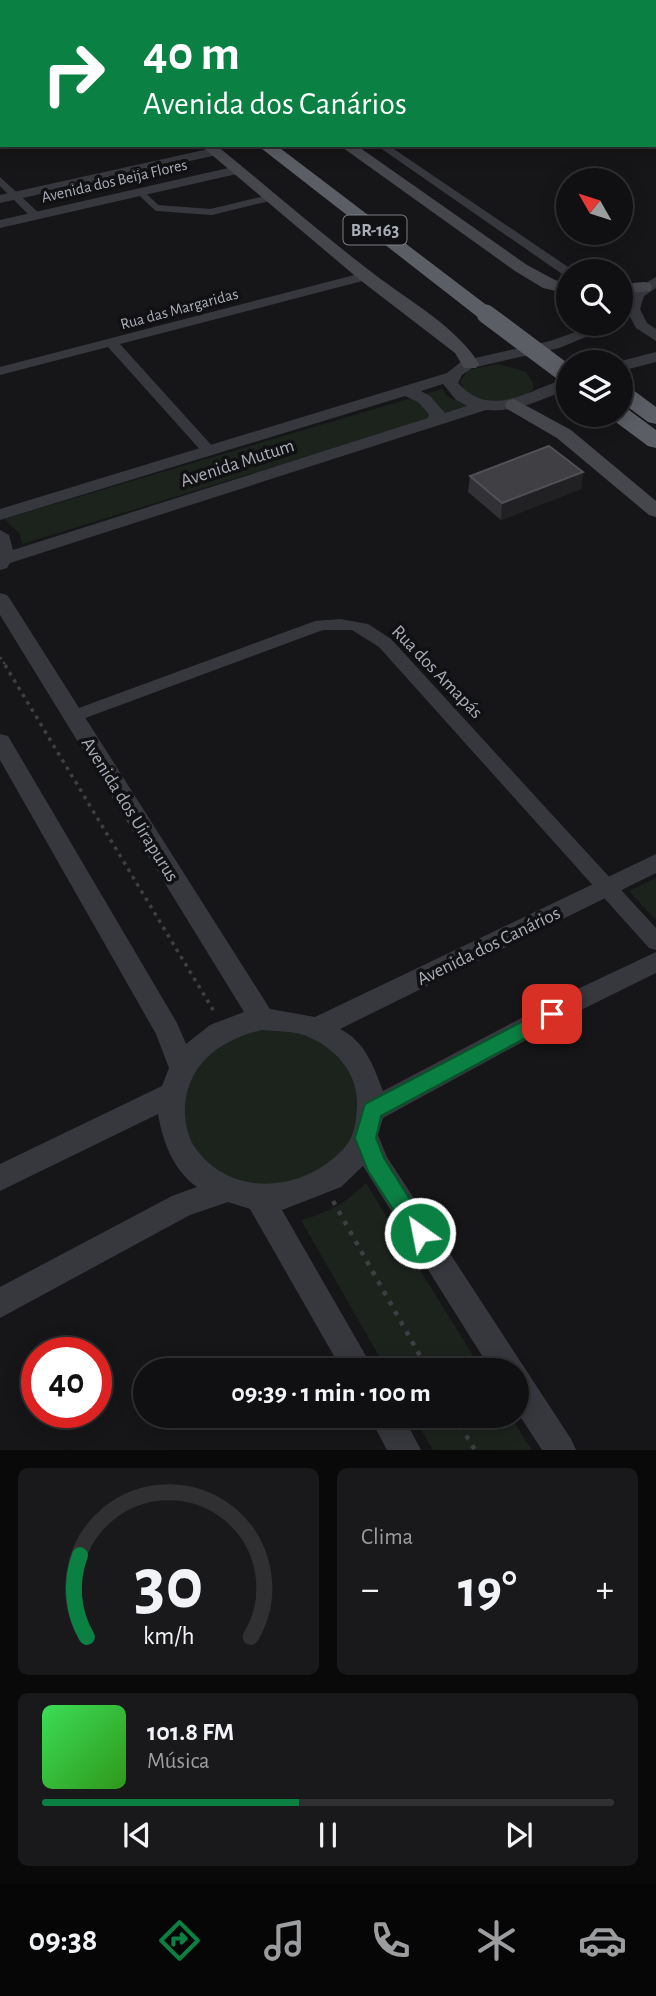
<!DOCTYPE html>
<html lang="pt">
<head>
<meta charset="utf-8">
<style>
  body { margin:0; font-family:"Alegreya Sans",sans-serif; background:#19191b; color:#f1f3f6; height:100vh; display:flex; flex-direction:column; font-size:26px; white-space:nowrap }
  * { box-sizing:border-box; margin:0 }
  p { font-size:23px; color:#9c9d9f }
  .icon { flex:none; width:38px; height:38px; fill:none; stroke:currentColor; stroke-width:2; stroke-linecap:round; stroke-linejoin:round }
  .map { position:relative; height:1450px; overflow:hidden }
  .side { display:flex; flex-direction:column; gap:18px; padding:18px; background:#09090a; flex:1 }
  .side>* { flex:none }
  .top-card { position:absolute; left:0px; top:0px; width:656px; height:147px; box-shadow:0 4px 18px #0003,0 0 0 2px #303032; background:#0b8043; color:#fff; overflow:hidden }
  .needle { width:46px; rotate:309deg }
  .controls { position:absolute; left:556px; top:168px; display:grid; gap:14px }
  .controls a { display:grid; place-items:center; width:77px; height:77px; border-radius:50%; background:#101012; box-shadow:0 4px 18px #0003,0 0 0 2px #303032; font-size:35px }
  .speed { position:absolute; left:21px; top:1337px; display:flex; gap:14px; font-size:35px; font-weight:700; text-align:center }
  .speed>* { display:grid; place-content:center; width:91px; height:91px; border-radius:50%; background:#101012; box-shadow:0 4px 18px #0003,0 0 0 2px #303032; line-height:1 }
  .speed .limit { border:10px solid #d22; background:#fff; color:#111 }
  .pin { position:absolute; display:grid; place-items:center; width:60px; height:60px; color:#fff; margin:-30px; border-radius:14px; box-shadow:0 4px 10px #0006 }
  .me { position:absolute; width:77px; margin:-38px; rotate:327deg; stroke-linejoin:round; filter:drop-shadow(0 0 5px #0008) }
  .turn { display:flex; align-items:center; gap:24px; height:147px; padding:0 28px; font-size:32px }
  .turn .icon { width:91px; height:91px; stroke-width:2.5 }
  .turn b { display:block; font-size:49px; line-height:60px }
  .big { font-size:52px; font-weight:600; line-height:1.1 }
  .side .card { flex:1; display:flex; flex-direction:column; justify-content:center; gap:10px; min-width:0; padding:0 24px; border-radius:10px; background:#19191b }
  .side .dial { align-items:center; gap:0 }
  .dial svg { height:182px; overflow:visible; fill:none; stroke:#303032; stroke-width:7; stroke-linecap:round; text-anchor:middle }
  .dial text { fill:#f1f3f6; stroke:none }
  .song { display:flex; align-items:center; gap:21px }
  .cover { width:84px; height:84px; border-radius:10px; background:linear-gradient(135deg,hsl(130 70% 55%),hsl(110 70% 35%)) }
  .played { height:7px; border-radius:4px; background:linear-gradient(90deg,#0b8043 45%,#303032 45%) }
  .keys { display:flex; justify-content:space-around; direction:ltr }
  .heat { display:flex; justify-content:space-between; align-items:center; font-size:38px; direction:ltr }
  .side .tiles { flex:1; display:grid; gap:18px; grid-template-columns:1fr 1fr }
  .card:last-child { grid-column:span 2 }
  .trip { position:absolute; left:133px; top:1358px; width:396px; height:70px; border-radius:35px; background:#101012; box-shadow:0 4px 18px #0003,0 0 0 2px #303032; font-weight:600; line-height:70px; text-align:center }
  .tab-bar { display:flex; height:112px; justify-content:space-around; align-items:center; background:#060607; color:#9c9d9f }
  .tab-bar .icon { width:49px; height:49px }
  .tab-bar .active { color:#0b8043 }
  .tab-bar b { font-size:32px; color:#f1f3f6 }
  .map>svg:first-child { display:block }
  .green { fill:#1c231d }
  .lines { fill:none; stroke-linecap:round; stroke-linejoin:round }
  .path-far2 { stroke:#3d3f44; stroke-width:2.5; stroke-dasharray:2.5 3.5; stroke-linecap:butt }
  .path-far1 { stroke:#3d3f44; stroke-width:3.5; stroke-dasharray:3.5 5; stroke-linecap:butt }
  .path { stroke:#3d3f44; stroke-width:4.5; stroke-dasharray:4.5 7; stroke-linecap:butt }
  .service { stroke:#37383d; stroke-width:6 }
  .minor { fill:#37383d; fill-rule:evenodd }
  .tertiary { fill:#37383d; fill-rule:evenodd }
  .secondary { fill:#45474d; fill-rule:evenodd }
  .trunk { fill:#5b5e65; fill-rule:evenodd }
  .trunk-bridge { stroke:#5b5e65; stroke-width:19 }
  .wall { fill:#323236 }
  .shaded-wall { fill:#212124 }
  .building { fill:#3f3f44; stroke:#4f5156; stroke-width:2 }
  .route { fill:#0b8043; stroke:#07532c; stroke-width:2 }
  .labels { text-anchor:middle; stroke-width:7; stroke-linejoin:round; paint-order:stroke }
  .far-street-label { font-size:16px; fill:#a8adb8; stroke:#111113 }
  .shield { fill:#111113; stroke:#7b7e86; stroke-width:2 }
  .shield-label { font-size:18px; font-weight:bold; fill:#a8adb8 }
  .street-label { font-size:19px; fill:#a8adb8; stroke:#111113 }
</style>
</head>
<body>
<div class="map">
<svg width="656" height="1450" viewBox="0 0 656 1450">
  <rect width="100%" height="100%" fill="#161618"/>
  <!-- green -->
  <path class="green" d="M498,364l28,8 7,11v6c-17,18 -63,18 -73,-7l8,-12z
    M442,389l5,7 21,11 -446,137 -2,-10 -16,-15z
    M656,878v42l-27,-29z
    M277,1028c21,3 46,11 63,26 4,4 7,13 10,19 3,7 9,16 10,24 7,75 -99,115 -151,68 -43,-39 -30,-102 21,-127 15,-7 31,-9 47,-10z
    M366,1183l116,187h-95l-86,-150c27,-7 45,-17 65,-37z
    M413,1416h97l22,34h-99z"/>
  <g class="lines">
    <!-- path-far2 -->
    <path class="path-far2" d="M0,657l6,9"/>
    <!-- path-far1 -->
    <path class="path-far1" d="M5,665l210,348"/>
    <!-- path -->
    <path class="path" d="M333,1201l95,169
      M454,1416l21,34"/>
    <!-- service -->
    <path class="service" d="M140,192l17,16 54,4 58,-14"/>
    <!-- minor -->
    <path class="minor" d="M164,0h10l1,2h-10z
      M631,0h11l1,2h-11z
      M654,7h2v6l-2,-1z
      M2,26v6l-2,1v-6z
      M376,145h12l186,126h-5v5h-4z
      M0,177l40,37v4h-8l-32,-32z
      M366,272l4,1v6l-250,65 94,104v6h-10l-96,-107 -108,28v-8z
      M340,619l28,5 23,15 265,289v22l-7,-2 -270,-301 -27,-17h-29l-243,90 -6,2 -9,-6 3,-4 247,-91z"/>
    <!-- tertiary -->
    <path class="tertiary" d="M396,0h12l1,2h-12z
      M427,0h12l1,2h-12z
      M654,117h2v8l-2,-1z
      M654,135l2,1v8l-2,-1z
      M213,148l6,4 -2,3 -217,48v-8z
      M237,166l4,1v6l-241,55v-8z
      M656,277v11l-12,8 -4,13 7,14 9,6v12l-20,-13 -10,-19 6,-18z
      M598,324h20l-59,24 -87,20 -10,7 -4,8c34,38 72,5 111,-5v11c-26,10 -54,24 -83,21l-476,153 -3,5 -7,2v-40l9,5 4,15 415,-132 1,-4 -11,-12 -13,-6 -405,124v-11l447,-136 15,-12 88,-20zM443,384l13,16 11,6 -22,7 -15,-17 -9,-5z
      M656,352v10l-35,9v-9h-4z
      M0,593l7,2 3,4 260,410 45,8 341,-163v19l-316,156c25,12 34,38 43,62l182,-96 91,-43v21l-73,36 -200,109 -5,17 9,22 184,282 5,11h-34l-26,-40v-40h-25l-128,-204 -22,21 -59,23 92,160h-32l-92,-161 -22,-7 -38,13 -190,103v-31l172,-91 25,-9c-24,-17 -34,-45 -39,-73l-158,77v-27l162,-78 7,-18 -13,-34 -156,-274v-26l8,2 169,287 9,21 24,-19 34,-13 -244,-397zM262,1030c13,1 30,1 42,5 31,12 55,38 53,72 -1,14 -2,28 -12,40 -39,45 -115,53 -151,-1 -7,-11 -10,-27 -9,-41 4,-43 37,-66 77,-75z
      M369,1416h34l18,34h-34z"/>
    <!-- secondary -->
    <path class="secondary" d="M21,0h12l2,2h-13z
      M134,0h12l2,2h-13z
      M200,145h16c53,43 104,88 158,129 34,26 84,54 105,90l-3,4h-12l-9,-15 -95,-73z
      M339,145h17l171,120 28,15 14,4v10l-26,-6 -28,-17z
      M644,282l6,1 2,4 -2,4 -29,3v-10z
      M514,399l57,31 85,71v16l-7,-2 -92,-77 -50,-29 -2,-4 2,-4z"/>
    <!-- trunk -->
    <path class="trunk" d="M59,0h15l2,2h-15z
      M89,0h14l2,2h-14z
      M257,145h19l217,165 3,4 -3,4h-14z
      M621,386l8,1 27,20v17l-8,-2 -27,-20z
      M621,409l8,1 27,20v18l-8,-2 -35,-26 -3,-5h11z"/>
    <!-- trunk-bridge -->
    <path class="trunk-bridge" d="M486,314l83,62"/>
  </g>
  <!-- wall -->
  <path class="wall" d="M583,472l-2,17 -80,31 -33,-28 2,-16z"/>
  <!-- shaded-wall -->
  <path class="shaded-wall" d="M583,472l-2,17 -80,31 1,-17z"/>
  <!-- building -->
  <path class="building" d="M549,446l34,26 -81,31 -32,-27z"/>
  <!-- route -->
  <path class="route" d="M552,1006l7,3 3,5 -3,6 -178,96 -5,22 8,20 47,75 -3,7 -8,3 -7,-3 -45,-69 -13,-33 10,-34z"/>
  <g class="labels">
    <!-- far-street labels -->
    <g class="far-street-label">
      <text transform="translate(114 180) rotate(-13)" y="6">Avenida dos Beija Flores</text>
      <text transform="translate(179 308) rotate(-15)" y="6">Rua das Margaridas</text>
    </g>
    <!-- shield labels -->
    <rect class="shield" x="343.5" y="215.5" width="63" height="29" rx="5"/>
    <g class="shield-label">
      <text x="375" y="236">BR-163</text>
    </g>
    <!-- street labels -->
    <g class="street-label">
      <text transform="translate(237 462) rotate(-18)" y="7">Avenida Mutum</text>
      <text transform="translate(438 671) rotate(46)" y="7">Rua dos Amapás</text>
      <text transform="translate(131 809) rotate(58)" y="7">Avenida dos Uirapurus</text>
      <text transform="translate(488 945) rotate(-26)" y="7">Avenida dos Canários</text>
    </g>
  </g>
</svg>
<div class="controls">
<a><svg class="needle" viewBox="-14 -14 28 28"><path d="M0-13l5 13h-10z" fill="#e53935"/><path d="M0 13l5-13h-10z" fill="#9c9d9f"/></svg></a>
<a><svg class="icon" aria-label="search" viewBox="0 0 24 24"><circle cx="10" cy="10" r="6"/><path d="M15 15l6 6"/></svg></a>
<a><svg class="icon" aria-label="layers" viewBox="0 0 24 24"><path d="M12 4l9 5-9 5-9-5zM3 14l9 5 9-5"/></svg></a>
</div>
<div class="speed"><div class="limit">40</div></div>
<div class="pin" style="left:552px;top:1014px;background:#d93025"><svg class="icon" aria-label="arrive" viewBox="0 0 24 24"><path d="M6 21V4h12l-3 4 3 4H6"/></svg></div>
<svg class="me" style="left:420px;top:1233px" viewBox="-20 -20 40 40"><circle r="17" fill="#0b8043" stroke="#fff" stroke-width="3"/><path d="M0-11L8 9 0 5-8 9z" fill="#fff"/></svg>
<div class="trip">09:39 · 1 min · 100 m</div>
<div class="top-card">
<div class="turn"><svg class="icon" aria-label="right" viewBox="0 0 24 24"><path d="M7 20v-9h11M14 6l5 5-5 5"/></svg><div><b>40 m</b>Avenida dos Canários</div></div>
</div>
</div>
<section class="side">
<div class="tiles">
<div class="card dial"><svg viewBox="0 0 100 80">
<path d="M14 69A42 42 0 1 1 86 69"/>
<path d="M14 69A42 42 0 0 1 11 33" stroke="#0b8043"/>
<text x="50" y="56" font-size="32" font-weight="700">30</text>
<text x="50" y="72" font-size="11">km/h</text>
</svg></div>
<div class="card"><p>Clima</p>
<div class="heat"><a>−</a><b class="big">19°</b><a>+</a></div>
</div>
<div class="card">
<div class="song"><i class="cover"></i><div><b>101.8 FM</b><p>Música</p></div></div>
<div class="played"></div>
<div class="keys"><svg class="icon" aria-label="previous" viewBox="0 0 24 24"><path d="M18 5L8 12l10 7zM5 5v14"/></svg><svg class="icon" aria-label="pause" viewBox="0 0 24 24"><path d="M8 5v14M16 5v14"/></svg><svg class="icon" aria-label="next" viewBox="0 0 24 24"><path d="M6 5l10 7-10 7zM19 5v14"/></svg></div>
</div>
</div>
</section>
<nav class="tab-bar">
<b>09:38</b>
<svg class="icon active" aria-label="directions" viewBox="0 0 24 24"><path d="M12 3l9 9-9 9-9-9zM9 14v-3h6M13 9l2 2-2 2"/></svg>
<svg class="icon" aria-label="music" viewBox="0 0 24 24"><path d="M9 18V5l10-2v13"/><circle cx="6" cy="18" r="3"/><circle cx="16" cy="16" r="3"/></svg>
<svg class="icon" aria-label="phone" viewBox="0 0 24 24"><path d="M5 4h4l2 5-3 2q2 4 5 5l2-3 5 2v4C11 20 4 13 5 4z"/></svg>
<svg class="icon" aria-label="climate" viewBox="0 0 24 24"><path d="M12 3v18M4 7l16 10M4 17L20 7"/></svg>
<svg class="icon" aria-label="car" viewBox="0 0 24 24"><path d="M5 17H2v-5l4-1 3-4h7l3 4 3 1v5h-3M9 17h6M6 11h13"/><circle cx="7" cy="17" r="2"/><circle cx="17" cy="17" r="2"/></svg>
</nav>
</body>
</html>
